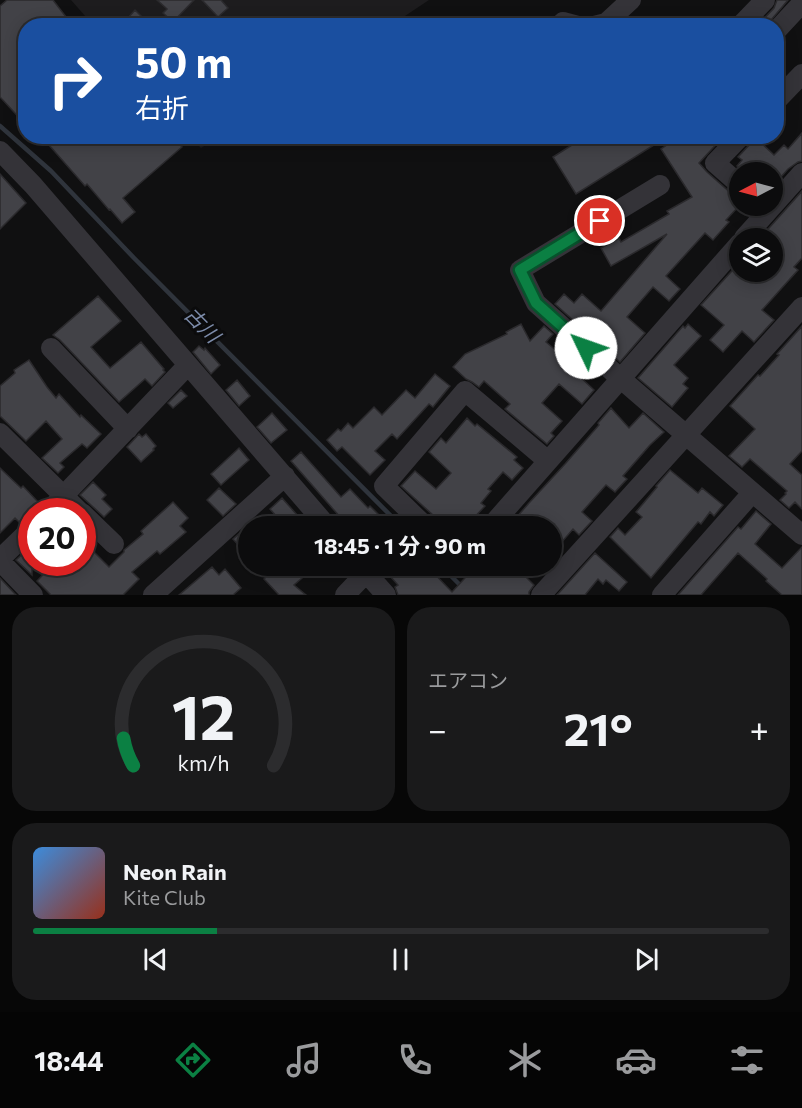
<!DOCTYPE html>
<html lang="ja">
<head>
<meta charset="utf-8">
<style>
  body { margin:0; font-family:Commissioner,"Noto Sans JP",sans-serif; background:#1a1a1b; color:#f1f3f6; height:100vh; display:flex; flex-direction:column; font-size:22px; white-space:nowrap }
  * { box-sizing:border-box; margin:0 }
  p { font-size:20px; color:#9a9b9d }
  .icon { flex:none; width:33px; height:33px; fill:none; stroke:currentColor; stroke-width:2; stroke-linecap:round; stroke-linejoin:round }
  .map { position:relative; height:595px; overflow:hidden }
  .drawer { display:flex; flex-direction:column; gap:12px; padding:12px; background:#070707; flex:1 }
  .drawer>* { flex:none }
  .banner { position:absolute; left:18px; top:18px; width:766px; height:126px; border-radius:24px; box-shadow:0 3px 15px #0003,0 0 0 2px #2c2c2e; background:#1a4fa0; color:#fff; overflow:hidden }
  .needle { width:39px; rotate:264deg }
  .tools { position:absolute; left:729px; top:162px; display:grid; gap:12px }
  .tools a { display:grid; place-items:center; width:54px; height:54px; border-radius:50%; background:#0c0c0d; box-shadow:0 3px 15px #0003,0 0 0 2px #2c2c2e; font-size:30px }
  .speed { position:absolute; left:18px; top:498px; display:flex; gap:12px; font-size:30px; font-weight:700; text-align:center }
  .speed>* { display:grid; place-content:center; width:78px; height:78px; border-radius:50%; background:#0c0c0d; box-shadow:0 3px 15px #0003,0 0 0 2px #2c2c2e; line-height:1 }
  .speed .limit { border:9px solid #d22; background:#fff; color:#111 }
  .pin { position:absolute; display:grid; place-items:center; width:51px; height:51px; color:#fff; margin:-26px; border:3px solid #fff; border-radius:50%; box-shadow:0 2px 6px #0007 }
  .me { position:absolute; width:66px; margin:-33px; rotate:312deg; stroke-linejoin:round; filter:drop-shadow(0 0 4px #0008) }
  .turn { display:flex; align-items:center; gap:21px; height:126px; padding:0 18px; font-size:27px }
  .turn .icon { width:78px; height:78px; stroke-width:2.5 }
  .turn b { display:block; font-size:42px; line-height:51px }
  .big { font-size:45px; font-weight:700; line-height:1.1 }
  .drawer .card { flex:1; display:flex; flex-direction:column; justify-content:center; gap:9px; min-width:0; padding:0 21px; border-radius:24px; background:#1a1a1b }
  .drawer .dial { align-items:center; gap:0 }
  .dial svg { height:156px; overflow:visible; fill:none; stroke:#2c2c2e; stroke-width:7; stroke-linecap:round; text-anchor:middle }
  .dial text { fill:#f1f3f6; stroke:none }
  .song { display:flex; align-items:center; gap:18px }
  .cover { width:72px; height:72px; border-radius:9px; background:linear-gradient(135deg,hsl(210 70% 55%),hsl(10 70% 35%)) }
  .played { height:6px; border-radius:3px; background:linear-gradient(90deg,#0b8043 25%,#2c2c2e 25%) }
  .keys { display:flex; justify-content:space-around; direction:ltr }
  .heat { display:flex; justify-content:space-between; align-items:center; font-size:33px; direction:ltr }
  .drawer .tiles { flex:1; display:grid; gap:12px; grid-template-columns:1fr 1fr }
  .card:last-child { grid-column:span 2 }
  .trip { position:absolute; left:238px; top:516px; width:324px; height:60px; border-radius:30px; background:#0c0c0d; box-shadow:0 3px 15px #0003,0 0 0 2px #2c2c2e; font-weight:700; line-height:60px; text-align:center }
  .dock { display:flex; height:96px; justify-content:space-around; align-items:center; background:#050505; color:#9a9b9d }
  .dock .icon { width:42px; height:42px }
  .dock .current { color:#0b8043 }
  .dock b { font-size:27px; color:#f1f3f6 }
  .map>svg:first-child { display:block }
  .built { fill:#1d1c1e }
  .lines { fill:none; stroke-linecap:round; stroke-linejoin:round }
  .stream { stroke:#2f343c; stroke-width:4.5 }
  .building { fill:#424247; stroke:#2b2a2d; stroke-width:1.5 }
  .minor { stroke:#343338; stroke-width:20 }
  .route-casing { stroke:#07532c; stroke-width:15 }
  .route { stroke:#0b8043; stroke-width:10 }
  .labels { text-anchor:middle; stroke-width:6; stroke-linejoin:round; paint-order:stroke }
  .water-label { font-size:20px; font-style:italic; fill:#7c8ba9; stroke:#0b0b0c }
</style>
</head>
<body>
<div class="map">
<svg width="802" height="595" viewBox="0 0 802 595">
  <rect width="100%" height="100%" fill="#101011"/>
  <!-- built -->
  <path class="built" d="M71,0h358l-39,26 -297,-1z
    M190,137h29l-18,11z"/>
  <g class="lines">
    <!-- stream -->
    <path class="stream" d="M0,126l51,45 83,87 267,268
      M441,566l21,21"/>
  </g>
  <!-- building -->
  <path class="building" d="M7,0h46l20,26h-47v99l-26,-28v-91z
    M157,0h37l-21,22 -10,-9 4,-4z
    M202,0h19l7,8 -10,9z
    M777,0h11l-22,26h-9l17,-18z
    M135,10l16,16h-16l-8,-7z
    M802,133v28l-4,1 -10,7 -16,18v-15h-28l-7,-6 5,-6 -4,-3 12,-13 3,-8h1l20,19 10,-10 4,4z
    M41,136h132l9,11 -59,51 12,14 -13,11 -12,-14 -1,1 -22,-26 -2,2z
    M586,136h63l5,9 -78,49 -23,-37z
    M680,136h44l-25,27 8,9 25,22 8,3v8l-14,15 3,2 -16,18 -8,-7 -39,43 14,13 -11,12 -16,-14 -26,30 18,16 -25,29 -65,-58 9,-10 10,9 8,-9 19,17 66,-77 -56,32 -10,-18 18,-10 2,4 48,-28 -2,-3 25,-14 -31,-48z
    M0,174l26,29 -26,26z
    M802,191v67l-8,9 4,3 -36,40 12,10 -20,22 -12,-11 -19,21 -13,-12 14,-15 -23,-20 39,-43v10h32v-34h-12z
    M98,296l23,25 -30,26 19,21 31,-26 23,27 -1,1 2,2 -13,14 -7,-7 -26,23 -59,-62 -7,-5z
    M521,324l9,17 14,-15 9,8 -7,8 12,10 -2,2 38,36 -12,14 -23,-20 -17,19 20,18 -11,12 3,3 -7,8 -42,-35 5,-5 -26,-23 -5,6 -7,-5 -6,-3 -13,-12 12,-13 42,-20 -1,-2z
    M688,324l13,12 -27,29 14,13 -5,6 5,4 -16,19 -34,-29 45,-52 2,2z
    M802,326v125l-12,13 12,11v34l-7,-7 -6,6 -9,-8 6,-6 -1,-1 2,-2 -37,-32 -8,8 -13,-11 26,-27 -25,-23 28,-31 2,1 19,-21 -2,-1z
    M199,346l5,4 1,-2 15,17 -9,9 -18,-22z
    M29,360l18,27 9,11 3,-4 21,23 1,-2 20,19 -14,14 -5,-4 -22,19 4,4 -6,6 -16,-15 20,-19 -16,-18 -20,20 -26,-25v-30l15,-13 -1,-3z
    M435,374l15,12 -17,21 -4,-3 -32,35 -5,-5 -17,17 10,9 -15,15 -28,-28 -5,4 -10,-11 11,-11 3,2 7,-8 5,5 21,-21 8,8 24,-25 9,8z
    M237,380l13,16 -11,10 -13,-16z
    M181,390l6,6 -14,12 -5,-5z
    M611,408l18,20 14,-15 21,19 -14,13 -27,31 4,3 -12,13 -9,-7 -24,27 10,9 -13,14 -6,-6 -12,14 -2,-2 -7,8v-23h-43l20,-23 36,-39 34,-39 -1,-2z
    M272,413l15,17 -16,13 -14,-16z
    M467,418l8,8 2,-2 40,33 -3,3 9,8 -11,12 -9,-8 -15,17 3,2 -10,12 4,3 -15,16 -3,-2 -4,4 -6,-6 -8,8h-4l-44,-40 14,-15 21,18 15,-16 -22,-21 12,-14 5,5z
    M139,434l3,3 4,-3 10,12 -3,3 1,1 -13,12 -14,-15z
    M239,448l10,12 -28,25 -10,-11z
    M301,452l40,45 9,-8 18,19 2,-2 20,20h-19l-11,-10 -12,10 -57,-65z
    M0,468l21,20 2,-2 16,17 -20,19 -4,-4 -15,15z
    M670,470l28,23 4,-5 21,17 -9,11 -4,-4 -9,12 -3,-2 -47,56 -41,-41 8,-9 7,7 17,-18 -6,-5 21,-25 -1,-1z
    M93,482l13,13 -4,4 10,10 -8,8 -24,-22z
    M219,488l17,16 -13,12 -16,-16z
    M282,498l16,18 -11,10h-2l-15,-17z
    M173,502l15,16 -8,8 6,6 -26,22 -3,-3 -25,21 7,7 -16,16h-72l-14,-14 18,-19h27v-22l27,27 15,-15v-2l19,-16 -2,-3z
    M756,511l15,13 -16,20 27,24 20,-21v48h-20l-16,-14 1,-2 -29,-26 -37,42h-23l60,-68 3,2z
    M249,525v32l-16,-18z
    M32,545v30l-16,-15z
    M595,553l32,29 -8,9 -13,-11 -3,4 -5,-5 -13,16h-28z
    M257,566h59l-22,19 12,10h-27l-15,-16 3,-3z
    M381,566h46l25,26 24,-26h57l-9,9 10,10 -5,7v3h-131l-3,-8 3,-2z
    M212,567l7,8 6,-6 16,19 -8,7h-54z
    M0,578l16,17h-16z"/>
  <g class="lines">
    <!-- minor -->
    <path class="minor" d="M563,22l15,4
      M594,26l12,-3 25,-23
      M740,26l25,-26
      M777,30l25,-27
      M777,100l25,-26
      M0,151l33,34 294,341
      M660,185l-140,85 16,33 84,75 182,157
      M740,185l-25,-22 26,-27
      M744,238l58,-65
      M51,348l77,81
      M0,433l80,79
      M48,512l140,-147
      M82,513l32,31
      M425,526l-41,-40 81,-95 83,70
      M491,526l249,-283
      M0,559l32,-31
      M0,561l33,34
      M360,566l26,29
      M153,595l132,-119
      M345,595l21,-22
      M541,595l261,-288
      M662,595l90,-102"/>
  </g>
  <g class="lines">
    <!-- route casing -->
    <g class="route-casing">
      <path id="route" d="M586,348l-50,-45 -16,-33 80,-49"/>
    </g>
    <!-- route -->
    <use href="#route" class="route"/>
  </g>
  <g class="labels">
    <!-- water labels -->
    <g class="water-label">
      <text transform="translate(202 325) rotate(45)" y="7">古川</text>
    </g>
  </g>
</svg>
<div class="tools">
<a><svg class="needle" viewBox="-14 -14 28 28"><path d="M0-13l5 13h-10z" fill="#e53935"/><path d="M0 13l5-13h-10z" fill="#9a9b9d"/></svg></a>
<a><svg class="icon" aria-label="layers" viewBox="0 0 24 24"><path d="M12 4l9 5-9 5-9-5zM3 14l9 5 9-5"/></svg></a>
</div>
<div class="speed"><div class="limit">20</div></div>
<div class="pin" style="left:600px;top:221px;background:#d93025"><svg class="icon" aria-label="arrive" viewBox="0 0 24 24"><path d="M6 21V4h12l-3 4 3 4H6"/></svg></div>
<svg class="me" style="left:586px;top:348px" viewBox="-20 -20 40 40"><circle r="19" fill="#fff"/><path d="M0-13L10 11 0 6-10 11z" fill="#0b8043"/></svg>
<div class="trip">18:45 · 1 分 · 90 m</div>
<div class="banner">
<div class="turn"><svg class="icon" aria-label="right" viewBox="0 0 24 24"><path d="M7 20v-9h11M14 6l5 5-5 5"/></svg><div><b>50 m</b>右折</div></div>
</div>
</div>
<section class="drawer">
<div class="tiles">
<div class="card dial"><svg viewBox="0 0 100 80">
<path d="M14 69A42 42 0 1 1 86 69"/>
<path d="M14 69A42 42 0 0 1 9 55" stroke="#0b8043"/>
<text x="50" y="56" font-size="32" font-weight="700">12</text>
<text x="50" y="72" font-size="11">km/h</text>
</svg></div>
<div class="card"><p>エアコン</p>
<div class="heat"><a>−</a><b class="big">21°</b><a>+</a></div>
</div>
<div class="card">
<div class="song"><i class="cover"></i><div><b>Neon Rain</b><p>Kite Club</p></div></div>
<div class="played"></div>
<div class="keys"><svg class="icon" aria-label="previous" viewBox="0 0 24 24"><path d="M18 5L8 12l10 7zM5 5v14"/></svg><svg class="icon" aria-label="pause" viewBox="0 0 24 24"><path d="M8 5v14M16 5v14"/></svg><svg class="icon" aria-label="next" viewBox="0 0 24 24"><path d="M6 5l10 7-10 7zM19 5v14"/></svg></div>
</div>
</div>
</section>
<nav class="dock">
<b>18:44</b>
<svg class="icon current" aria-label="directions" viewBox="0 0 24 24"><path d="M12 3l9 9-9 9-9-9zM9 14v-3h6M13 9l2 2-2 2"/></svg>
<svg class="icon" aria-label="music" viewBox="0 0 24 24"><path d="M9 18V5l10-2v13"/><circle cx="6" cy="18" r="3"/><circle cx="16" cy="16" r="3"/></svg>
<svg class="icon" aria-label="phone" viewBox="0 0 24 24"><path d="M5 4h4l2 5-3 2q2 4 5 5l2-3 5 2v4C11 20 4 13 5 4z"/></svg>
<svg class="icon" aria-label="climate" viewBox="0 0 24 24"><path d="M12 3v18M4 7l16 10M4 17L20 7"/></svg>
<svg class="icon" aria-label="car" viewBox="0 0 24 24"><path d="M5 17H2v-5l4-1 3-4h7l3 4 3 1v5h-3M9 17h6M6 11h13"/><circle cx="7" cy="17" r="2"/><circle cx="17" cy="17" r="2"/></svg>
<svg class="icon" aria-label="filters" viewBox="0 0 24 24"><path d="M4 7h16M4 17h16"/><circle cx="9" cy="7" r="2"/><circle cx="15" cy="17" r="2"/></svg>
</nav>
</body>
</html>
